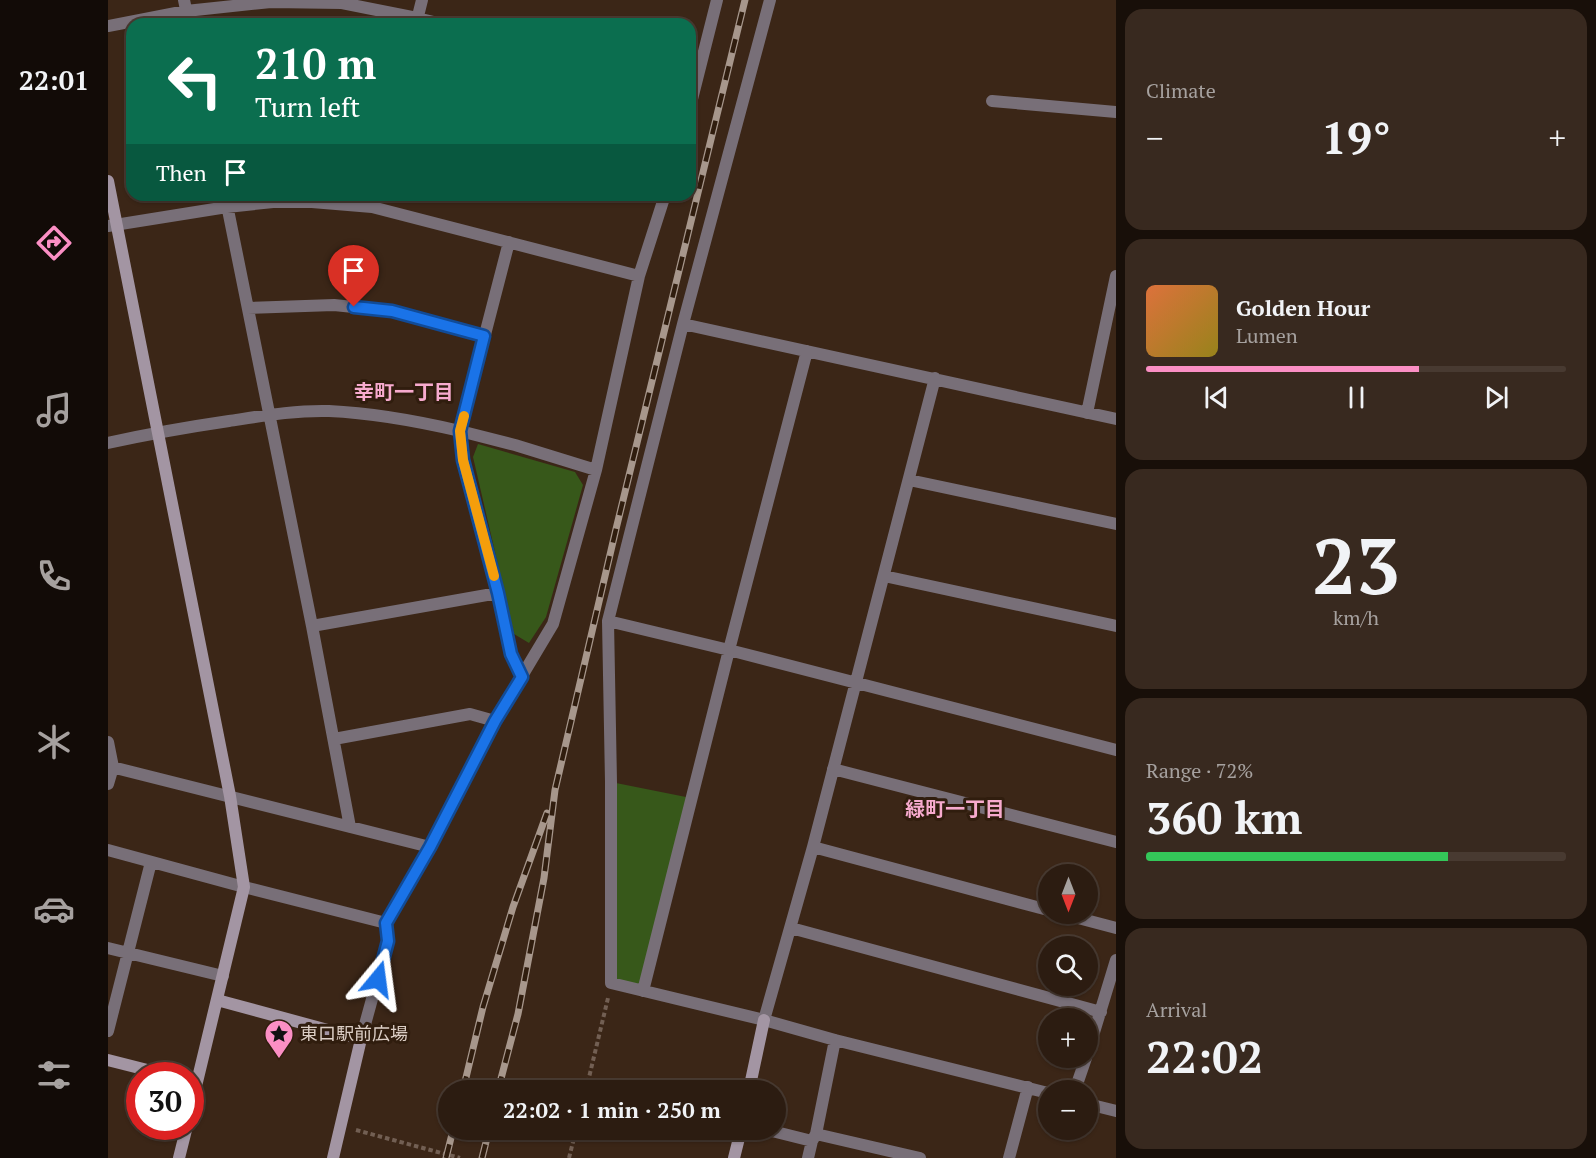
<!DOCTYPE html>
<html lang="en">
<head>
<meta charset="utf-8">
<style>
  body { margin:0; font-family:"PT Serif","Noto Sans JP",serif; background:#38291f; color:#f1f3f6; height:100vh; display:flex; flex-direction:column; font-size:22px; white-space:nowrap }
  * { box-sizing:border-box; margin:0 }
  p { font-size:20px; color:#a6a19f }
  .icon { flex:none; width:33px; height:33px; fill:none; stroke:currentColor; stroke-width:2; stroke-linecap:round; stroke-linejoin:round }
  .map { position:relative; flex:1; overflow:hidden }
  .details { display:flex; flex-direction:column; gap:9px; padding:9px; background:#180f09; width:480px }
  .details>* { flex:none }
  .guide { position:absolute; left:18px; top:18px; width:570px; height:183px; border-radius:18px; box-shadow:0 2px 4px #0004,0 0 0 2px #483a31; background:#0b6e4f; color:#fff; overflow:hidden }
  .needle { width:39px; rotate:180deg }
  .controls { position:absolute; left:930px; top:864px; display:grid; gap:12px }
  .controls a { display:grid; place-items:center; width:60px; height:60px; border-radius:50%; background:#2c1c11; box-shadow:0 2px 4px #0004,0 0 0 2px #483a31; font-size:30px }
  .speed { position:absolute; left:18px; top:1062px; display:flex; gap:12px; font-size:30px; font-weight:700; text-align:center }
  .speed>* { display:grid; place-content:center; width:78px; height:78px; border-radius:50%; background:#2c1c11; box-shadow:0 2px 4px #0004,0 0 0 2px #483a31; line-height:1 }
  .speed .limit { border:9px solid #d22; background:#fff; color:#111 }
  .pin { position:absolute; display:grid; place-items:center; width:51px; height:51px; color:#fff; margin:-62px -26px; border-radius:50% 50% 50% 0; rotate:-45deg; box-shadow:0 0 6px #0007 }
  .pin .icon { rotate:45deg }
  .me { position:absolute; width:66px; margin:-33px; rotate:16deg; stroke-linejoin:round; filter:drop-shadow(0 0 4px #0008) }
  .turn { display:flex; align-items:center; gap:21px; height:126px; padding:0 30px; font-size:27px }
  .turn .icon { width:78px; height:78px; stroke-width:2.5 }
  .turn b { display:block; font-size:42px; line-height:51px }
  .then { display:flex; align-items:center; height:57px; padding:0 30px; background:#0003; gap:12px; font-size:22px }
  .big { font-size:45px; font-weight:600; line-height:1.1 }
  .details .widget { flex:1; display:flex; flex-direction:column; justify-content:center; gap:9px; min-width:0; padding:0 21px; border-radius:18px; background:#38291f }
  .details .dial { align-items:center; gap:0 }
  .dial b { font-size:78px; line-height:1 }
  .song { display:flex; align-items:center; gap:18px }
  .cover { width:72px; height:72px; border-radius:9px; background:linear-gradient(135deg,hsl(20 70% 55%),hsl(50 70% 35%)) }
  .played { height:6px; border-radius:3px; background:linear-gradient(90deg,#fb8fc4 65%,#483a31 65%) }
  .keys { display:flex; justify-content:space-around; direction:ltr }
  .heat { display:flex; justify-content:space-between; align-items:center; font-size:33px; direction:ltr }
  .charge { height:9px; border-radius:4px; background:linear-gradient(90deg,#34c759 72%,#483a31 0) }
  .trip { position:absolute; left:330px; top:1080px; width:348px; height:60px; border-radius:30px; background:#2c1c11; box-shadow:0 2px 4px #0004,0 0 0 2px #483a31; font-weight:600; line-height:60px; text-align:center }
  main { display:flex; flex:1; min-height:0 }
  .dock { display:flex; flex-direction:column; width:108px; justify-content:space-around; align-items:center; background:#120b07; color:#a6a19f }
  .dock .icon { width:42px; height:42px }
  .dock .on { color:#fb8fc4 }
  .dock b { font-size:27px; color:#f1f3f6 }
  .map>svg:first-child { display:block }
  .green { fill:#37581a }
  .lines { fill:none; stroke-linecap:round; stroke-linejoin:round }
  .path { stroke:#725f53; stroke-width:4; stroke-dasharray:4.5 3; stroke-linecap:butt }
  .street { stroke:#786f78; stroke-width:12 }
  .secondary { stroke:#a395a3; stroke-width:12 }
  .rail-casing { stroke:#a7978c; stroke-width:7 }
  .rail { stroke:#301d0e; stroke-width:4.5; stroke-dasharray:14; stroke-linecap:butt }
  .route-casing { stroke:#114b97; stroke-width:15 }
  .route { stroke:#1a73e8; stroke-width:10 }
  .slow { stroke:#f59e0b; stroke-width:10 }
  .labels { text-anchor:middle; stroke-width:6; stroke-linejoin:round; paint-order:stroke }
  .poi-label { font-size:18px; fill:#dccec5; stroke:#301d0e; text-anchor:start }
  .neighbourhood-label { font-size:20px; font-weight:bold; fill:#f7aace; stroke:#301d0e }
</style>
</head>
<body>
<main>
<nav class="dock">
<b>22:01</b>
<svg class="icon on" aria-label="directions" viewBox="0 0 24 24"><path d="M12 3l9 9-9 9-9-9zM9 14v-3h6M13 9l2 2-2 2"/></svg>
<svg class="icon" aria-label="music" viewBox="0 0 24 24"><path d="M9 18V5l10-2v13"/><circle cx="6" cy="18" r="3"/><circle cx="16" cy="16" r="3"/></svg>
<svg class="icon" aria-label="phone" viewBox="0 0 24 24"><path d="M5 4h4l2 5-3 2q2 4 5 5l2-3 5 2v4C11 20 4 13 5 4z"/></svg>
<svg class="icon" aria-label="climate" viewBox="0 0 24 24"><path d="M12 3v18M4 7l16 10M4 17L20 7"/></svg>
<svg class="icon" aria-label="car" viewBox="0 0 24 24"><path d="M5 17H2v-5l4-1 3-4h7l3 4 3 1v5h-3M9 17h6M6 11h13"/><circle cx="7" cy="17" r="2"/><circle cx="17" cy="17" r="2"/></svg>
<svg class="icon" aria-label="filters" viewBox="0 0 24 24"><path d="M4 7h16M4 17h16"/><circle cx="9" cy="7" r="2"/><circle cx="15" cy="17" r="2"/></svg>
</nav>
<div class="map">
<svg width="1008" height="1158" viewBox="0 0 1008 1158">
  <rect width="100%" height="100%" fill="#3b2617"/>
  <!-- green -->
  <path class="green" d="M370,444l97,28 8,13 -37,132 -17,26 -15,-9 -41,-177z
    M503,782l80,16 -48,193 -32,-8z"/>
  <g class="lines">
    <!-- path -->
    <path class="path" d="M478,1090l22,-92
      M248,1130l104,28
      M461,1158l7,-28"/>
    <!-- street -->
    <path class="street" d="M76,0l5,24
      M662,0l-87,324 -75,297 3,161v201l153,37 71,20 213,53
      M308,24l6,-24
      M0,26l78,-15 85,-9 71,1 75,15 25,6
      M884,101l124,11
      M582,107l27,-107
      M117,195l87,431 38,201
      M0,226l119,-19 46,-5h39l60,5 267,69
      M401,242l-49,189 55,14 81,25
      M140,308l86,-3 58,6 92,25
      M575,324l433,95
      M979,413l29,-137
      M0,443c40,-9 80,-16 121,-22 33,-5 67,-11 100,-10 44,2 88,10 131,20l3,29 35,133 13,61 11,23
      M801,480l207,44
      M776,576l232,50
      M500,621l121,29 387,100
      M204,626l186,-33
      M226,739l136,-25 25,7
      M0,742l5,25 -5,17
      M0,766l322,81
      M725,769l283,73
      M705,847l235,63
      M0,850l136,37 142,36 2,18 -27,98
      M955,914l53,14
      M278,923l44,-76 65,-126 58,-97 43,-154 43,-194 26,-81
      M683,928l310,84
      M0,948l115,28
      M535,991l86,-341 78,-299
      M656,1020l49,-173 122,-469
      M0,1031l43,-169
      M980,1052l28,-92
      M967,1090l11,-32
      M980,1104l28,7
      M660,1130l44,11
      M708,1134l104,24
      M700,1158l4,-17 4,-7 19,-94
      M901,1158l19,-71"/>
    <!-- secondary -->
    <path class="secondary" d="M0,181l122,615 14,91 -54,224
      M109,1000l144,39 -28,119
      M0,1060l63,16
      M641,1090l15,-70
      M71,1158l8,-32
      M626,1158l7,-28"/>
    <!-- rail casing -->
    <g class="rail-casing">
      <path id="rail" d="M355,1090l20,-83 30,-100 34,-94
        M390,1090l20,-76 26,-136 11,-88 61,-261 129,-529
        M338,1158l7,-28
        M374,1158l7,-28"/>
    </g>
    <!-- rail -->
    <use href="#rail" class="rail"/>
  </g>
  <g class="lines">
    <!-- route casing -->
    <g class="route-casing">
      <path id="route" d="M246,307l38,4 92,25 -24,95 3,29 35,133 13,61 11,23 -27,44 -65,126 -44,76 2,18 -10,38"/>
    </g>
    <!-- route -->
    <use href="#route" class="route"/>
    <!-- slow -->
    <path class="slow" d="M356,416l-4,15 3,29 31,116"/>
  </g>
  <!-- icons -->
  <defs>
    <g id="sight-pin" transform="scale(1.5)"><path d="M0 17L-7.5 6A9.5 9.5 0 1 1 7.5 6Z" fill="#fb8fc4" stroke="#301d0e"/><path d="M0-6L1.8-2.2L6-1.7L2.9 1.2L3.7 5.4L0 3.3L-3.7 5.4L-2.9 1.2L-6-1.7L-1.8-2.2Z" fill="#111"/></g>
  </defs>
  <g fill-rule="evenodd">
    <use href="#sight-pin" x="171" y="1034"/>
  </g>
  <g class="labels">
    <!-- poi labels -->
    <g class="poi-label">
      <text x="192" y="1040">東口駅前広場</text>
    </g>
    <!-- neighbourhood labels -->
    <g class="neighbourhood-label">
      <text x="296" y="399">幸町一丁目</text>
      <text x="847" y="816">緑町一丁目</text>
    </g>
  </g>
</svg>
<div class="controls">
<a><svg class="needle" viewBox="-14 -14 28 28"><path d="M0-13l5 13h-10z" fill="#e53935"/><path d="M0 13l5-13h-10z" fill="#a6a19f"/></svg></a>
<a><svg class="icon" aria-label="search" viewBox="0 0 24 24"><circle cx="10" cy="10" r="6"/><path d="M15 15l6 6"/></svg></a>
<a>+</a>
<a>−</a>
</div>
<div class="speed"><div class="limit">30</div></div>
<div class="pin" style="left:246px;top:307px;background:#d93025"><svg class="icon" aria-label="arrive" viewBox="0 0 24 24"><path d="M6 21V4h12l-3 4 3 4H6"/></svg></div>
<svg class="me" style="left:270px;top:979px" viewBox="-20 -20 40 40"><path d="M0-17L14 15 0 8-14 15z" fill="#1a73e8" stroke="#fff" stroke-width="4"/></svg>
<div class="trip">22:02 · 1 min · 250 m</div>
<div class="guide">
<div class="turn"><svg class="icon" aria-label="left" viewBox="0 0 24 24"><path d="M17 20v-9H6M10 6l-5 5 5 5"/></svg><div><b>210 m</b>Turn left</div></div>
<div class="then">Then<svg class="icon" aria-label="arrive" viewBox="0 0 24 24"><path d="M6 21V4h12l-3 4 3 4H6"/></svg></div>
</div>
</div>
<section class="details">
<div class="widget"><p>Climate</p>
<div class="heat"><a>−</a><b class="big">19°</b><a>+</a></div>
</div>
<div class="widget">
<div class="song"><i class="cover"></i><div><b>Golden Hour</b><p>Lumen</p></div></div>
<div class="played"></div>
<div class="keys"><svg class="icon" aria-label="previous" viewBox="0 0 24 24"><path d="M18 5L8 12l10 7zM5 5v14"/></svg><svg class="icon" aria-label="pause" viewBox="0 0 24 24"><path d="M8 5v14M16 5v14"/></svg><svg class="icon" aria-label="next" viewBox="0 0 24 24"><path d="M6 5l10 7-10 7zM19 5v14"/></svg></div>
</div>
<div class="widget dial"><b>23</b><p>km/h</p></div>
<div class="widget"><p>Range · 72%</p><b class="big">360 km</b><div class="charge"></div></div>
<div class="widget"><p>Arrival</p><b class="big">22:02</b></div>
</section>
</main>
</body>
</html>
